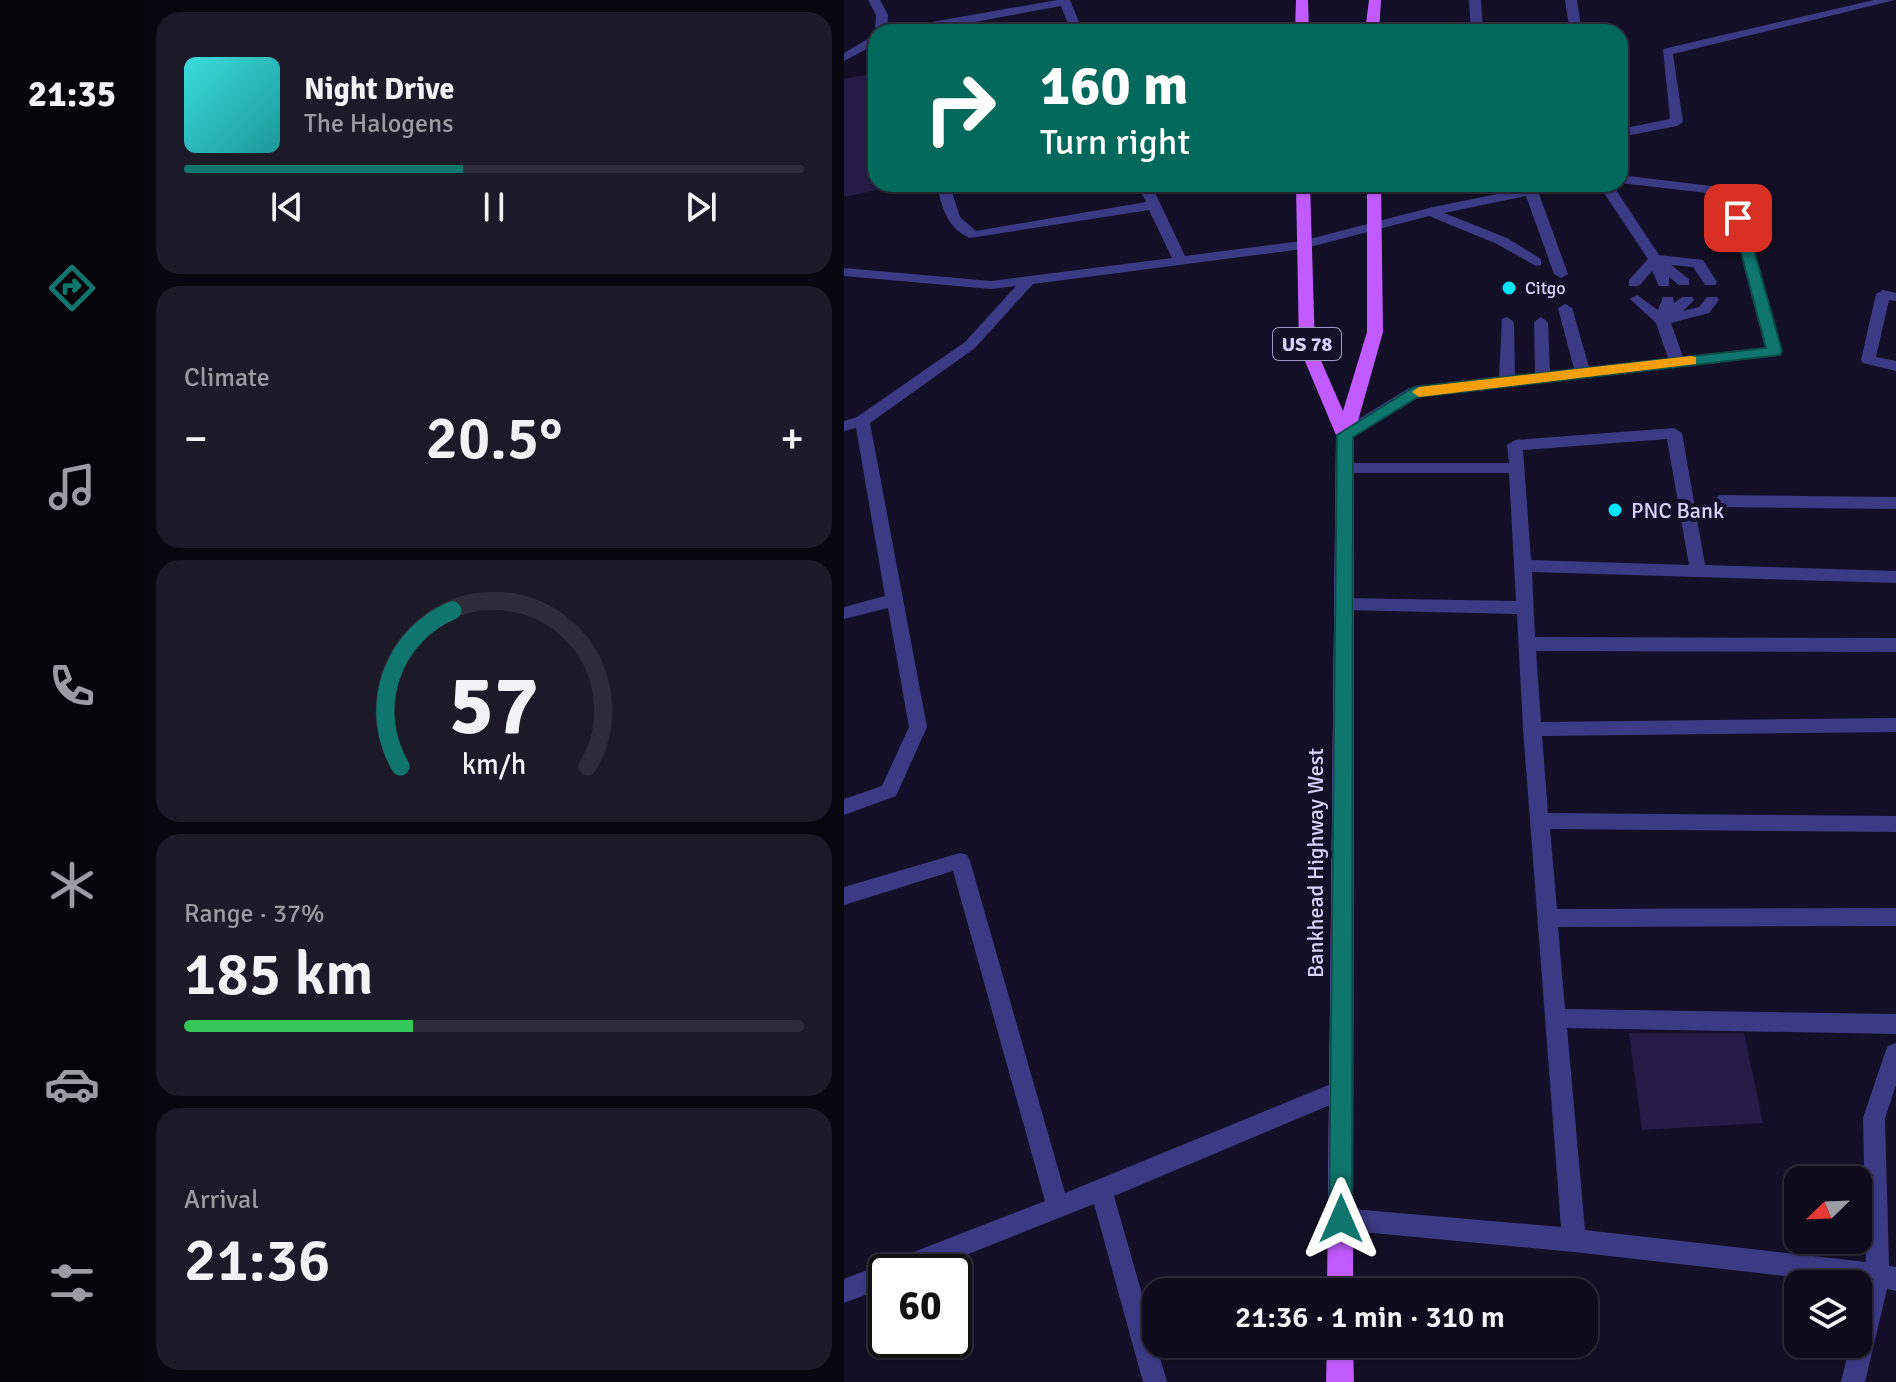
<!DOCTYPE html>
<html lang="en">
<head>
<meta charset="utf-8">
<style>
  body { margin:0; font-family:Signika,sans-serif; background:#1c1929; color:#f1f3f6; height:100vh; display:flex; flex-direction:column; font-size:30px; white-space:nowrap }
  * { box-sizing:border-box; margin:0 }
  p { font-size:26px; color:#9b9ba3 }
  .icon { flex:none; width:44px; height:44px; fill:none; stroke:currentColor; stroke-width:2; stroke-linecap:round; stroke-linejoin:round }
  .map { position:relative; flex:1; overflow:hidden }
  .side { display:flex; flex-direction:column; gap:12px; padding:12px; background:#08060f; width:700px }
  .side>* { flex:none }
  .hud { position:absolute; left:24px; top:24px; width:760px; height:168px; border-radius:24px; box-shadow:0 2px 6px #0004,0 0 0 2px #2e2b3b; background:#00695c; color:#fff; overflow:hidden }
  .needle { width:52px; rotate:247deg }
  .buttons { position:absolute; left:940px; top:1166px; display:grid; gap:16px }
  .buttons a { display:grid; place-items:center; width:88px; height:88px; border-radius:16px; background:#0e0b1c; box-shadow:0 2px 6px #0004,0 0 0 2px #2e2b3b; font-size:40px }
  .speed { position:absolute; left:24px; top:1254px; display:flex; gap:16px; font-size:40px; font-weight:700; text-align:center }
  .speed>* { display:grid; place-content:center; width:104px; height:104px; border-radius:50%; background:#0e0b1c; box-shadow:0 2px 6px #0004,0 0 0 2px #2e2b3b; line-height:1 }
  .speed .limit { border:4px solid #111; border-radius:12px; background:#fff; color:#111 }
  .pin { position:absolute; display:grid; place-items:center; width:68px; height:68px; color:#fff; margin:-34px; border-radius:16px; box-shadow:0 4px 12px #0006 }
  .me { position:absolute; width:88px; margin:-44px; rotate:0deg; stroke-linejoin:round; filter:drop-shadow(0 0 6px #0008) }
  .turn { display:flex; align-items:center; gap:28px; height:168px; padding:0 40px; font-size:36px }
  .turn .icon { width:104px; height:104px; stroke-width:2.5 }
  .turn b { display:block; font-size:56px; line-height:68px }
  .big { font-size:60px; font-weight:600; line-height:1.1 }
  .side .card { flex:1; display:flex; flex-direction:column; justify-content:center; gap:12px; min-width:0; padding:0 28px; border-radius:24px; background:#1c1929 }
  .side .dial { align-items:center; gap:0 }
  .dial svg { height:208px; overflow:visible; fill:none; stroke:#2e2b3b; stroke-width:7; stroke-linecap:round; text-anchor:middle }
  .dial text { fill:#f1f3f6; stroke:none }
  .song { display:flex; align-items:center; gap:24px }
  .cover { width:96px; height:96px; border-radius:12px; background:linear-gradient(135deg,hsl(180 70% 55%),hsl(180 70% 35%)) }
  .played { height:8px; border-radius:4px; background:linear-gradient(90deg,#0f766e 45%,#2e2b3b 45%) }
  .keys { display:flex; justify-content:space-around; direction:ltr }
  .heat { display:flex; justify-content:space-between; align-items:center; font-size:44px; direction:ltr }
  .charge { height:12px; border-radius:6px; background:linear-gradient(90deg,#34c759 37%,#2e2b3b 0) }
  .trip { position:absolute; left:298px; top:1278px; width:456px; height:80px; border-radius:24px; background:#0e0b1c; box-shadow:0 2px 6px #0004,0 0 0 2px #2e2b3b; font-weight:600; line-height:80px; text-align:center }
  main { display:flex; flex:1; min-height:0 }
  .menu { display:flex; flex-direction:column; width:144px; justify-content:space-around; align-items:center; background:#06040b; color:#9b9ba3 }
  .menu .icon { width:56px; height:56px }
  .menu .active { color:#0f766e }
  .menu b { font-size:36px; color:#f1f3f6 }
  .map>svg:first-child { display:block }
  .building { fill:#241b47 }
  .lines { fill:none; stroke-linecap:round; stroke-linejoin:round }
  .lane { fill:#3d3a85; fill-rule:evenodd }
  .primary { fill:#c25bff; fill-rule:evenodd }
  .route { fill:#0f766e; stroke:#0a4d48; stroke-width:2 }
  .slow { fill:#f59e0b }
  .poi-dot { fill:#00e5ff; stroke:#130f26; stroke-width:3 }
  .labels { text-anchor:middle; stroke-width:8; stroke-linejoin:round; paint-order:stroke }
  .far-poi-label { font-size:18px; fill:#d9d4ff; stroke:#130f26; text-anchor:start }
  .shield { fill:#130f26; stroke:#9e99be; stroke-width:2 }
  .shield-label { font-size:20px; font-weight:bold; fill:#d9d4ff }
  .poi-label { font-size:22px; fill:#d9d4ff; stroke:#130f26; text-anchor:start }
  .street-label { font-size:22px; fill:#d9d4ff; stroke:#130f26 }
</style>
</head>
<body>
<main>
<nav class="menu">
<b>21:35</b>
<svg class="icon active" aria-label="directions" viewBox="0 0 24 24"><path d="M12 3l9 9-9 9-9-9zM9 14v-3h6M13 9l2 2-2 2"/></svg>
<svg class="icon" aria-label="music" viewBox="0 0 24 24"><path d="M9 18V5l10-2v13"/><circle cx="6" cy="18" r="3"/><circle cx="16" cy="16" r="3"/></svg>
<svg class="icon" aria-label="phone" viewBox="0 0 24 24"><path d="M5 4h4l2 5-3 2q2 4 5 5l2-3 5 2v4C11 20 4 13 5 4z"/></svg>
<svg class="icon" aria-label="climate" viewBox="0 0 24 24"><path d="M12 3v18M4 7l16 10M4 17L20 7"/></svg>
<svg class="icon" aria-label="car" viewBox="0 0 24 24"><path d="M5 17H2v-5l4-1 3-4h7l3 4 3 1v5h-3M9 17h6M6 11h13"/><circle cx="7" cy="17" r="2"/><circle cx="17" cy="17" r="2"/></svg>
<svg class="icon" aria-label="filters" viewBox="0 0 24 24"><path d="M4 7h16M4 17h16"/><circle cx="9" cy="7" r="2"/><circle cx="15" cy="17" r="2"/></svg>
</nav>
<section class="side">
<div class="card">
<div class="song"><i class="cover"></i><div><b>Night Drive</b><p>The Halogens</p></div></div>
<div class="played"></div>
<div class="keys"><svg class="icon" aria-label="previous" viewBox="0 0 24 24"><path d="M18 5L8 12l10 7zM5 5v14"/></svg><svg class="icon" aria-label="pause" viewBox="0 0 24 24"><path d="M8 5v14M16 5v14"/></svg><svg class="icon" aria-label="next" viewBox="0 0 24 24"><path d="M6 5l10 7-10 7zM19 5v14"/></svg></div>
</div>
<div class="card"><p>Climate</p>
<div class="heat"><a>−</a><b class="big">20.5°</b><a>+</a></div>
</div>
<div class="card dial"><svg viewBox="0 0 100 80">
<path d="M14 69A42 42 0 1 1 86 69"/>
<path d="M14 69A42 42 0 0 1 34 9" stroke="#0f766e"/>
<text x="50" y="56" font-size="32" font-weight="700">57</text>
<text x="50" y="72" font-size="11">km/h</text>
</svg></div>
<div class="card"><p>Range · 37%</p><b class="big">185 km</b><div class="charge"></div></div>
<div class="card"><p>Arrival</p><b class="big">21:36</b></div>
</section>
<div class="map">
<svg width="1052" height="1382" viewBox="0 0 1052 1382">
  <rect width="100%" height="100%" fill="#130f26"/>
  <!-- building -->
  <path class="building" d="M22,75l10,33v76h15l1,3 -48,10v-118z
    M785,1033h115l19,90 -121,7z"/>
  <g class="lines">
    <!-- lane -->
    <path class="lane" d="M24,0h12l8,15 -1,17h-12l1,-17z
      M213,0h13l13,32h-12l-10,-26 -135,25 -6,-4 6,-4z
      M625,0h12l2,32h-12z
      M721,0h12l5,32h-12z
      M1030,0h21l-222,54 10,68 -6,4 -57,11v-8l50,-10 -7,-70z
      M32,34v10l-32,17v-8z
      M776,175l116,14 46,162 -2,3 -362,43 -67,42h-12l-2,-4 2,-4 70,-43 90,-11 3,-58 5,-2 7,5 1,54 20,-3 -1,-51 7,-5 7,5 2,50 24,-3 -16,-61 7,-4 7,4 17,59 79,-9 -12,-35 -26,-24 7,-4 21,15 5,-13h10l1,6 8,-6h10l2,3 -11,11 16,-4 8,-10h10l2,3 -10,13 -38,10 12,34 84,-10 -42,-152 -105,-12z
      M111,184h26l-29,8 8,25 16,14 170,-29 -9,-18h14l34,72 117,-15 131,-34 114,-23h27l-35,10 29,80 -7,4 -7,-4 -28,-78 -82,17 63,25 34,21v6l-5,1 -39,-22 -68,-28 -127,33 -269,35 -58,64 -105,75 57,304 -31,69 -52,19v-16l38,-13 27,-59 -21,-119 -44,11v-12l41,-11 -29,-168 -12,3v-10l13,-4 108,-75 51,-56 -25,3 -147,-13v-8l147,13 181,-23 -23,-48 -179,28c-21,-9 -27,-27 -32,-48z
      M754,184h14l47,71 44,5 14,22 -2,3h-10l-12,-18 -22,-2 18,14v6h-10l-10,-8v9h-10l-7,-15 -13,15h-10v-6l19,-21z
      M1039,290l13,3v8l-7,-1 -13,57 20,4v10l-33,-8 -2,-3 15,-66z
      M830,428l8,5 23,132 191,6v12l-364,-11 3,65 361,1v14l-360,-1 5,71 355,-4v14l-354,4 6,77 348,3v16l-346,-3 7,80 339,-1v18l-338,1 7,82 331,5v20l-329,-6 18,202 281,32 -3,-144 22,-65 3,-7 8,-3v42l-11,33 4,148 7,1v24l-9,-2 -22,93h-24l9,-38h8v-34l6,-25 -290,-33 -233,-22 -8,-3 -3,-8 3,-8 8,-3 220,19 -38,-498 -6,-115 -173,-4 -9,-6 9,-6 172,3 -7,-128h-164l-8,-5 8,-5h164l-2,-18 8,-5zM823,439l22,126 -158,-5 -8,-110z
      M876,495l176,2v12l-176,-2 -8,-6z
      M116,853l7,2 3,6 95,332 276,-113 8,3 3,7 -3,7 -235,99 53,186h-24l-49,-178 -171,68h-37v15l-42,16v-24l201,-78 -92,-330 -109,34v-18z"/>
    <!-- primary -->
    <path class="primary" d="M452,0h12l1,32h-14z
      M525,0h12l-2,32h-14z
      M452,184h14l5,163 28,64 24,-79v-148h14l2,148 -29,103 -1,857h-26l9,-857 -37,-88z
      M483,1344h26l1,38h-28z"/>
  </g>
  <!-- route -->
  <path class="route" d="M894,214l7,4 37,133 -2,4 -362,42 -65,40 -1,782 -3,8 -8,4 -9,-4 -3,-8 8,-784 77,-48 352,-39 -34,-130z"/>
  <!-- slow -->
  <path class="slow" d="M847,356l5,1v7l-277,33 -7,-5 7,-5z"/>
  <!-- markers -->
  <g class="poi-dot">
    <circle cx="665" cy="288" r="8"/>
    <circle cx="771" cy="510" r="8"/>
  </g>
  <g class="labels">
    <!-- far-poi labels -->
    <g class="far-poi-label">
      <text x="681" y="294">Citgo</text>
    </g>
    <!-- shield labels -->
    <rect class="shield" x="429" y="328" width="68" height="32" rx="6"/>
    <g class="shield-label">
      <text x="463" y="351">US 78</text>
    </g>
    <!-- poi labels -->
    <g class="poi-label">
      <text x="787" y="518">PNC Bank</text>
    </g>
    <!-- street labels -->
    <g class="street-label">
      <text transform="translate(471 863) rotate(-90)" y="8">Bankhead Highway West</text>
    </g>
  </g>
</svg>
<div class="buttons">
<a><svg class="needle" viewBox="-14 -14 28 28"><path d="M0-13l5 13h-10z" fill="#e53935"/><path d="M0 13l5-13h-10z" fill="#9b9ba3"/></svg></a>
<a><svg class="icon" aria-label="layers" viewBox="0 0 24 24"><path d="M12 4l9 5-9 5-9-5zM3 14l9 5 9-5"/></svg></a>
</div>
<div class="speed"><div class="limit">60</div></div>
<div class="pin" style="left:894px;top:218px;background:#d93025"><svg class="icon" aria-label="arrive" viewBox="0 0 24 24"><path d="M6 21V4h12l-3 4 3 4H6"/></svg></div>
<svg class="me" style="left:497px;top:1219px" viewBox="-20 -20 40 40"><path d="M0-17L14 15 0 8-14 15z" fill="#0f766e" stroke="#fff" stroke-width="4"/></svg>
<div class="trip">21:36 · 1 min · 310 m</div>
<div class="hud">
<div class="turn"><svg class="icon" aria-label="right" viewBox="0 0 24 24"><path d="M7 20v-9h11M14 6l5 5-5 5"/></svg><div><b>160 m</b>Turn right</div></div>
</div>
</div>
</main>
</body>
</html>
